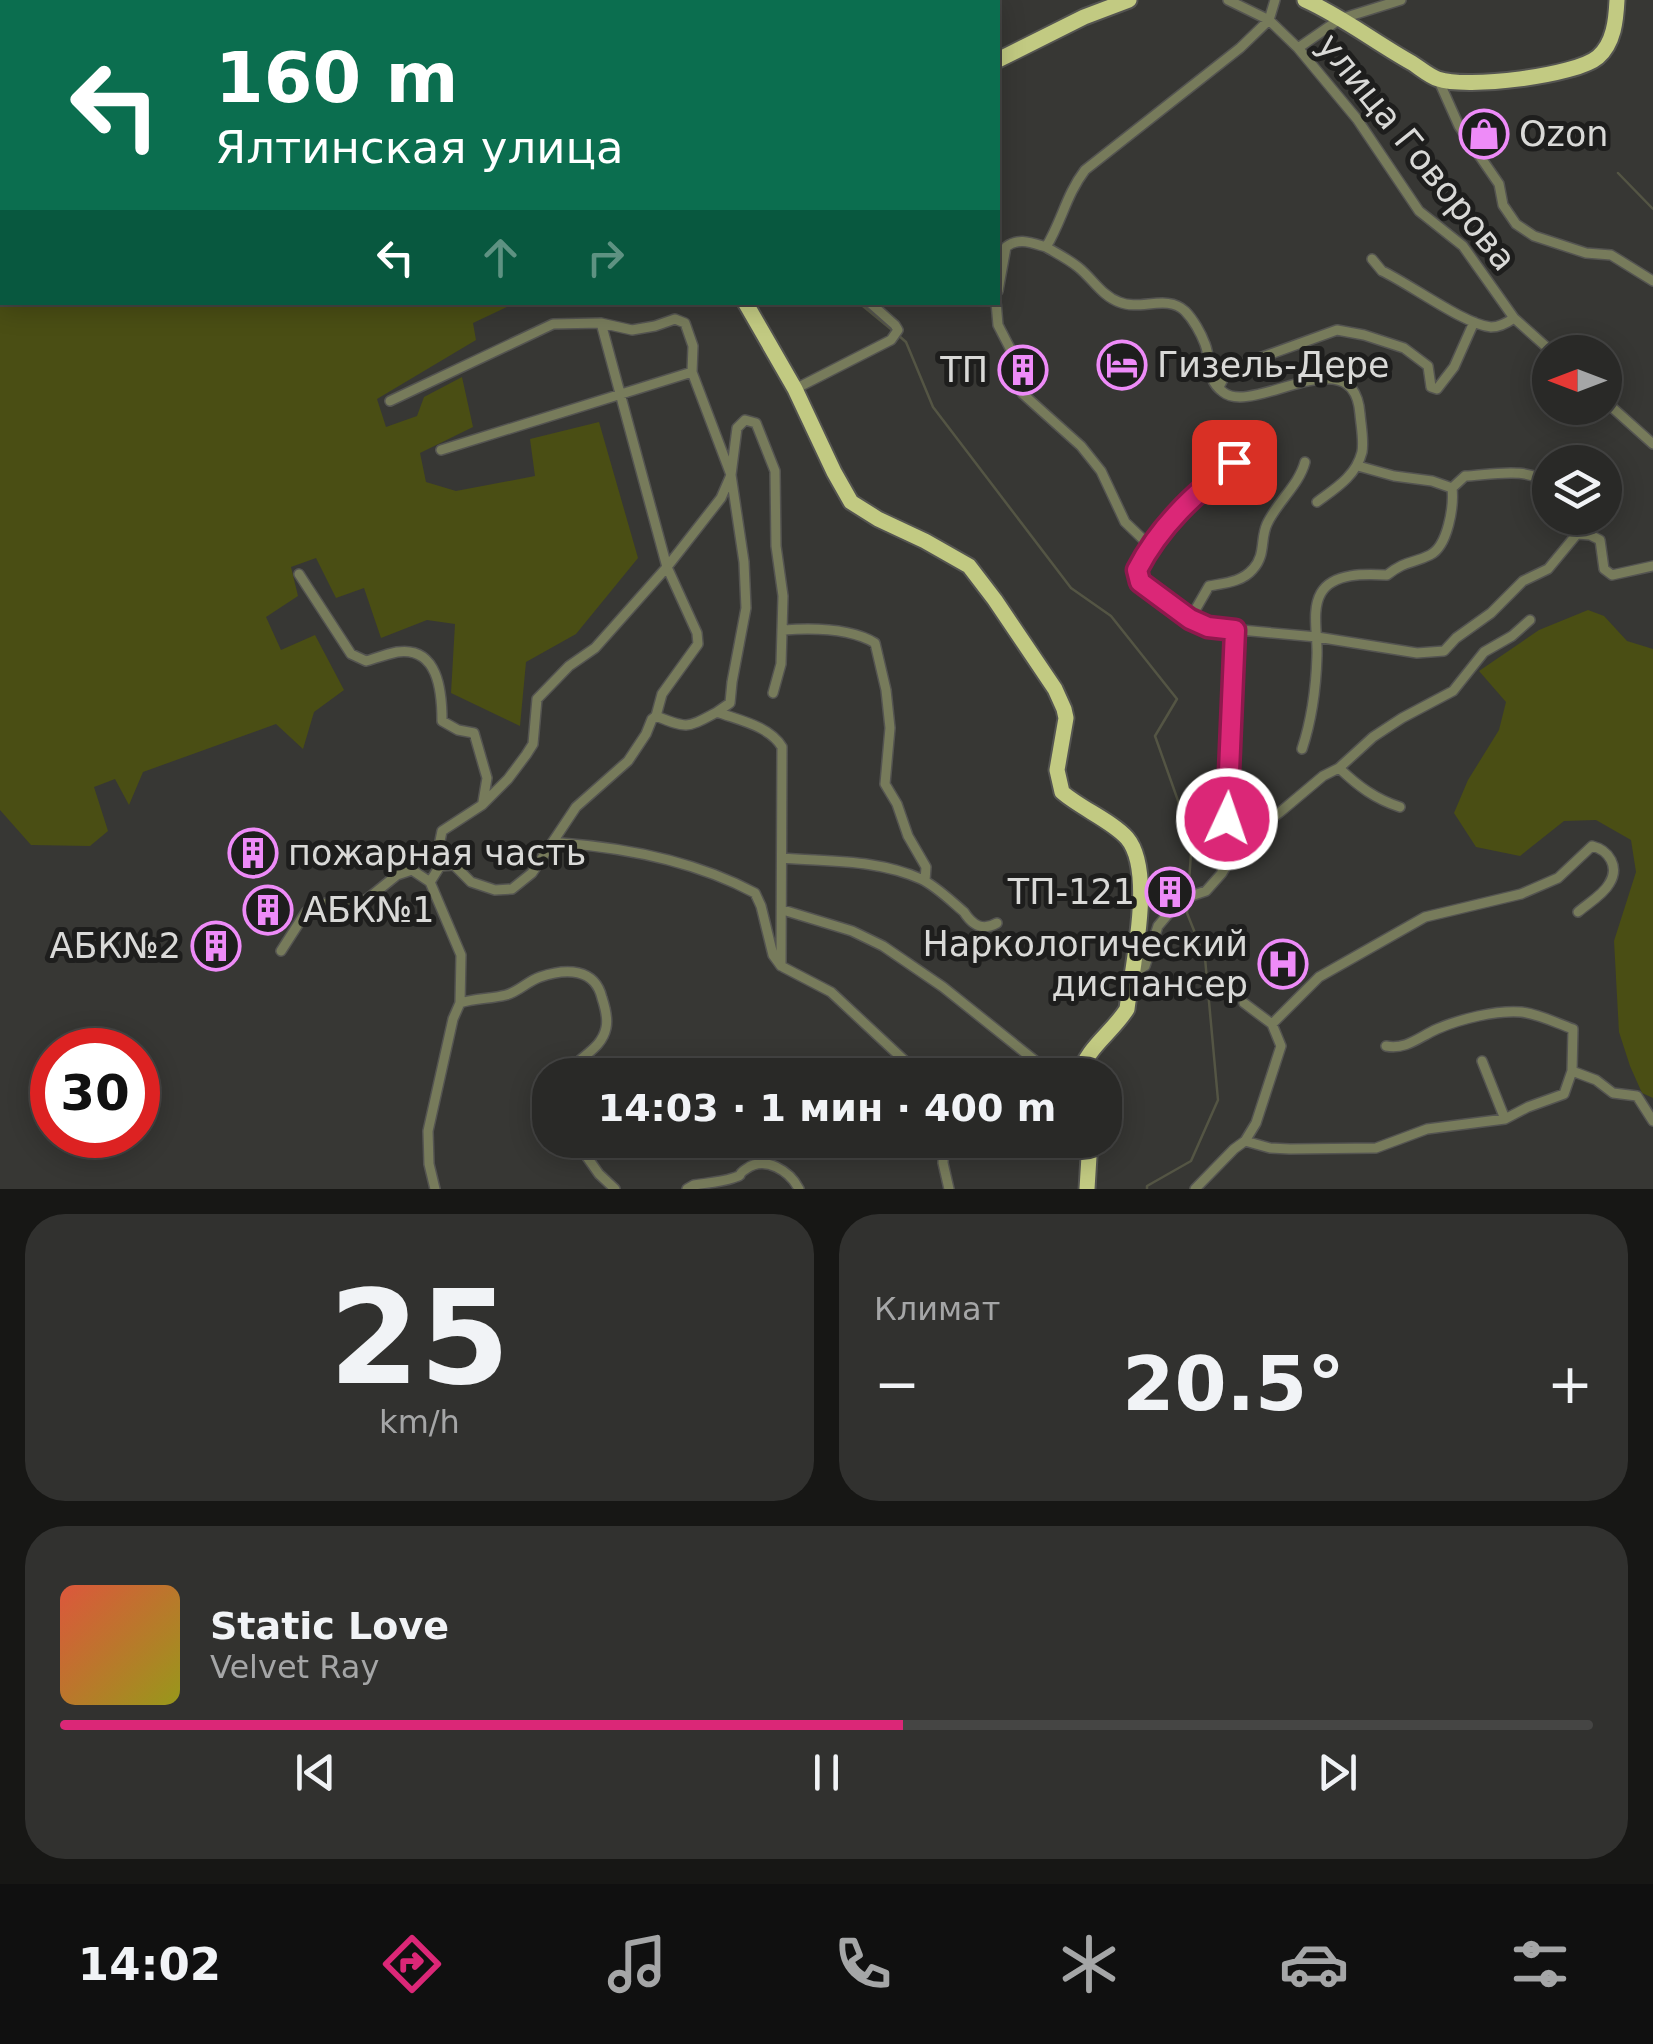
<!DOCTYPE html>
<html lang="ru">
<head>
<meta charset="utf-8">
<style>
  body { margin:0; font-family:"DejaVu Sans",sans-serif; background:#31312f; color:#f1f3f6; height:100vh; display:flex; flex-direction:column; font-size:38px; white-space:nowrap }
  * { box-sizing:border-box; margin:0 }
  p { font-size:32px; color:#a5a6a7 }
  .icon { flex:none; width:55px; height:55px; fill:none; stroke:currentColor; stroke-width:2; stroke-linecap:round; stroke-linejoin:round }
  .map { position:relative; height:1189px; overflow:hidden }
  .panel { display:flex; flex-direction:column; gap:25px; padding:25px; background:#171715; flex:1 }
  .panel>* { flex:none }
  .guide { position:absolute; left:0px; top:0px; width:1000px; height:305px; box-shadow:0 5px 25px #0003,0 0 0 2px #454544; background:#0b6e4f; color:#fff; overflow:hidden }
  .needle { width:65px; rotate:270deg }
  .tools { position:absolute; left:1532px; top:335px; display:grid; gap:20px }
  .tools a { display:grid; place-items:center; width:90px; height:90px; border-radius:50%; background:#292927; box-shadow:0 5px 25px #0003,0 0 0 2px #454544; font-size:50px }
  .speed { position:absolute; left:30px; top:1028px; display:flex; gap:20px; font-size:50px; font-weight:700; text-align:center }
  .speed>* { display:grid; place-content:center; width:130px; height:130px; border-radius:50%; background:#292927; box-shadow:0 5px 25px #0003,0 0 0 2px #454544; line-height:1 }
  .speed .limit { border:15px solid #d22; background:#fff; color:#111 }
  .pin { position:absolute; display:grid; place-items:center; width:85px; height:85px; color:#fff; margin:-42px; border-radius:20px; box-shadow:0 5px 15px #0006 }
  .me { position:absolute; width:110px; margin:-55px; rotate:3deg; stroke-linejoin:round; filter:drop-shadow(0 0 8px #0008) }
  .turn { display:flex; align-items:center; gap:35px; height:210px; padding:0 50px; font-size:45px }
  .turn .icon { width:130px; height:130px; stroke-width:2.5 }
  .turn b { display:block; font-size:70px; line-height:85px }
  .lanes { display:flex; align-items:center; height:95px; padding:0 50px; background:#0003; justify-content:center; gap:50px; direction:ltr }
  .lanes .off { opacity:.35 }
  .big { font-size:75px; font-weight:700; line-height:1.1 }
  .panel .widget { flex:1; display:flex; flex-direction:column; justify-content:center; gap:15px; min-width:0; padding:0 35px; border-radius:40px; background:#31312f }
  .panel .dial { align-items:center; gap:0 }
  .dial b { font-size:130px; line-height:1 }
  .song { display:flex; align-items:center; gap:30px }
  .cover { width:120px; height:120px; border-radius:15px; background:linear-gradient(135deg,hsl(10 70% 55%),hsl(60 70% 35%)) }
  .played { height:10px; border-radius:5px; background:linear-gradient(90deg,#db2777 55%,#454544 55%) }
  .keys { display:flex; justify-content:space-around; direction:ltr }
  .heat { display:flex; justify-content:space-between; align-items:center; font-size:55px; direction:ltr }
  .panel .tiles { flex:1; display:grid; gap:25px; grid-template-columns:1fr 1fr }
  .widget:last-child { grid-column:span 2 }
  .trip { position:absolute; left:532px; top:1058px; width:590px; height:100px; border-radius:40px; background:#292927; box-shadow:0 5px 25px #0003,0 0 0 2px #454544; font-weight:700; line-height:100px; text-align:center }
  .menu { display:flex; height:160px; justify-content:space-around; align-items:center; background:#101010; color:#a5a6a7 }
  .menu .icon { width:70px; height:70px }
  .menu .current { color:#db2777 }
  .menu b { font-size:45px; color:#f1f3f6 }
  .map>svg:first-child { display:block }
  .green { fill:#4a4e14 }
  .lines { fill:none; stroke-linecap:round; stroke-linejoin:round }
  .stream { stroke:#545544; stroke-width:2.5 }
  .minor-casing { stroke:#545451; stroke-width:12 }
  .trunk-casing { stroke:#545451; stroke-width:19 }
  .minor { stroke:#777b5b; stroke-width:9 }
  .trunk { stroke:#c2ca82; stroke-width:15 }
  .route-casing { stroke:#8e194d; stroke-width:25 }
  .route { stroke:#db2777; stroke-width:18 }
  .labels { text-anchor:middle; stroke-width:10; stroke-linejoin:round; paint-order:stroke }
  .poi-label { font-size:35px; fill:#d9d9d7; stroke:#1e1e1d; text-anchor:start }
  .street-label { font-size:35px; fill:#d9d9d7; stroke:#1e1e1d }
</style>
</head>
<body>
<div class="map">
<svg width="1653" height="1189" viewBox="0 0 1653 1189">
  <rect width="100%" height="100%" fill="#373734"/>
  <!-- green -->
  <path class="green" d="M0,0h600v2h-598v300l513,1 -42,20 3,17 -99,59 9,28 31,-11 7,-19 38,-20 11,50 -53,26 6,29 30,9 79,-15 -5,-37 69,-17 39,136 -62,76 -50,28 -6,64 -69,-33 4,-69 -28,-4 -46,18 -17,-50 -28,10 -20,-40 -25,9 7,29 -32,21 15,33 34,-15 29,55 -30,22 -11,37 -27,-25 -133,48 -14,33 -14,-26 -21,8 14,44 -18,15 -59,-1 -31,-35z
    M1588,610l16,6 23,25 26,8v449l-11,-5 -12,-27 -11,-34 -5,-91 22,-69 -5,-32 -35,-20 -32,1 -44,35 -44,-9 -22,-34 14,-33 31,-50 7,-28 -27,-31 60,-41z"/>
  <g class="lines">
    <!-- stream -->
    <path class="stream" d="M658,0l1,2
      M1618,173l35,36
      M858,302l34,28
      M898,335l8,7 27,65 138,181 40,28 66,83 -22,37 37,104 -4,55
      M1147,1189v-3l44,-25 27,-61 -13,-142 -18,-45 1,-10"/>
    <!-- minor casing -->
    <g class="minor-casing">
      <path id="minor" d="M942,0l10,2
        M1228,0l41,20 29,28 59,71 62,92 44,35 51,72 38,34
        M808,2v-2
        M1298,48l42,-29 61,-19
        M1438,79l21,47 40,58 4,21 13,19 18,12 52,17 25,2 42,26
        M1046,247c10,6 22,12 32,20 14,11 24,29 41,35 21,9 48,-8 66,9 8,8 16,22 20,33 7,18 0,35 18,48 30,25 131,-57 137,22 1,12 4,26 2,38 -6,24 -26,36 -45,50
        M1372,259l10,12c28,13 83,54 109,56 9,0 16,-4 23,-9
        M998,291l8,-44c12,-10 26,-4 40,0 16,-26 20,-52 39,-77l155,-122 29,-28 6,-20
        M996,302l2,23 16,31 1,25 8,13 58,52 20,25 24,51 24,23
        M1219,387l8,-16 13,-6 97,-35 27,5 40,13 24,18 3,21 6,2 17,-22 20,-45
        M795,389l96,-49 7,-10 -3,-5 -26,-23
        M390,401l163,-77 48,-1 31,7 23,-4 20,-7 10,4 8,23 -1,26 39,103 13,87 2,46 -14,74 -2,21 -13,9c21,8 53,14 65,35l-1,219
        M1605,401l48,43
        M441,450l251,-78
        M1234,463c-39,31 -74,62 -97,107l3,11 50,38 18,8 109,10 100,16 27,-2 12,-13 35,-25 32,-32 25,-12 29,-35 13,1 10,5 4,29 8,6 41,-9
        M1452,488l13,-12c25,-1 68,-11 85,11
        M299,574l52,80 15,7c10,-3 21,-7 31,-9 41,-6 45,39 45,69l16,9 16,3 13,45 -4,24
        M1190,619l19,-33c16,-3 33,-4 44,-17 13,-14 7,-30 14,-45 10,-22 32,-39 38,-62
        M784,630c28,-2 66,-2 91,13l11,47 4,38 -5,56 12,20 11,32 18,31 -1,14
        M656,716c32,13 31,12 61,-4
        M1302,749c10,-30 14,-61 15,-93 1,-20 -6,-46 4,-63 12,-21 46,-19 66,-18 19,-15 25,-11 43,-20 18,-9 24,-49 22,-67l-20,-7 -38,-5 -36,-10
        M1339,768c19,18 36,31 61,39
        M550,851l11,-8c67,5 134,18 194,50l6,13 12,49 8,11 50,26 89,83
        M782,858c47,4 95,1 139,21 15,7 30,22 43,33 9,14 19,19 33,11
        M440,866l-1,-20 3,-15 40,-26 26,-26 18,-24 7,-11 4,-45 32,-33 26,-18 72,-81 54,-69 10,-23 6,-47 8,-8 11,3 19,48 1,75 7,50 -2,68 -8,29
        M1222,873l19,-32 38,-28 44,-37 16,-8 34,-31 29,-19 51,-27 31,-39 28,-16 18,-16
        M430,882l10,-16 14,-1 17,17 24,8 17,-1 20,-16 44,-66 52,-46 18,-27 6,-15 4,-3 6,-22 36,-50 -1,-11 -30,-66 -66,-244
        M783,910l69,21 31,15 60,41 110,88
        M281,951l25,-39 27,-12h33l31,-25 15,-5 18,12 31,73 -1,48 -7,16 -25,112 1,33 6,25
        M1132,974l13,-8 13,-40 11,-13 22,-17 15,-5 16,-18 8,-90 5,-153
        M460,1003c15,-5 31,-4 46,-8 12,-3 22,-14 34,-18 26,-9 55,-9 62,21 3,9 6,21 4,30 -5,23 -29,28 -38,47
        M1272,1024l47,-47 106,-60 96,-23 37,-16 34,-32c17,4 28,21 17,38 -6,11 -22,20 -31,28
        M1482,1061l23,58
        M1572,1071l24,9 17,13 24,3 16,25
        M575,1140l24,34 16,15
        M944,1140l-1,23 6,26
        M1245,1141l25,7 20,1 86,-1 51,-19 78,-10 23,-12 36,-13 8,-23 1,-42c-17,-6 -34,-15 -52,-17 -25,-2 -61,7 -84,17 -18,8 -31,21 -51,17
        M687,1189l7,-4c13,-2 27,-3 39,-7 13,-4 2,-2 13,-9 19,-14 44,2 53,20
        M1195,1189l39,-40 11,-8 11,-18 25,-77 -9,-22 -28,-21"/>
    </g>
    <!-- trunk casing -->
    <g class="trunk-casing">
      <path id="trunk" d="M1305,0c38,17 71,43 107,63 8,5 17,13 26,16 28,10 138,-3 160,-22 16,-14 18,-37 19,-57
        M998,60l86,-43 45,-17
        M745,302l50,87 39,83 17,30 27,17 47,22 44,25 26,34 60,89 9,20 2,9 -9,52 5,22c18,16 50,29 65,46 28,33 5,129 0,171 -15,24 -41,39 -47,66
        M1087,1189l3,-49"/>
    </g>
    <!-- minor -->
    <use href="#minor" class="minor"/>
    <!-- trunk -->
    <use href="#trunk" class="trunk"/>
  </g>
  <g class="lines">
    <!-- route casing -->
    <g class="route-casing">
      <path id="route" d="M1227,819l8,-189 -27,-3 -18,-8 -50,-37 -3,-12c23,-45 58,-76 97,-108"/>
    </g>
    <!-- route -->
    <use href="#route" class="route"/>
  </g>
  <!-- icons -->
  <defs>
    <g id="shop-ring" transform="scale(2.5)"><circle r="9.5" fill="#1e1e1d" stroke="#ee8bf8" stroke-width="1.5"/><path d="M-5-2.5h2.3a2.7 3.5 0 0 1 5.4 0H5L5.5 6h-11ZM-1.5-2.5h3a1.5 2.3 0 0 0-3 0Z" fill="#ee8bf8"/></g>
    <g id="hotel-ring" transform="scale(2.5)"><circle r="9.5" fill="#1e1e1d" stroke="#ee8bf8" stroke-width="1.5"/><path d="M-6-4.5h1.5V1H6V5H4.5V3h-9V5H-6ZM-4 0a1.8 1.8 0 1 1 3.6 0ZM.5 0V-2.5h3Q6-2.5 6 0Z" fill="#ee8bf8"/></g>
    <g id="building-ring" transform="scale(2.5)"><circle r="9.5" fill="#1e1e1d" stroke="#ee8bf8" stroke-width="1.5"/><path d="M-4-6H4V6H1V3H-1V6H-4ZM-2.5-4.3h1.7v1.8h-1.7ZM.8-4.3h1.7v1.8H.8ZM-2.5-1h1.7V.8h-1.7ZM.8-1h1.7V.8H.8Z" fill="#ee8bf8"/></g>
    <g id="hospital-ring" transform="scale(2.5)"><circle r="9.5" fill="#1e1e1d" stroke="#ee8bf8" stroke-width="1.5"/><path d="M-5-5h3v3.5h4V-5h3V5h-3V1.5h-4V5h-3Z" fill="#ee8bf8"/></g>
  </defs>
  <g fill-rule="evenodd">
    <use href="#shop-ring" x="1484" y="134"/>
    <use href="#hotel-ring" x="1122" y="365"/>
    <use href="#building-ring" x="1023" y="370"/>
    <use href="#building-ring" x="253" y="853"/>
    <use href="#building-ring" x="1170" y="892"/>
    <use href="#building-ring" x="268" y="910"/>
    <use href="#building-ring" x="216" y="946"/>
    <use href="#hospital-ring" x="1283" y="964"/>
  </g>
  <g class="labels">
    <!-- poi labels -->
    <g class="poi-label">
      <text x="1519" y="146">Ozon</text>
      <text x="1157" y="377">Гизель-Дере</text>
      <text x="988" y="382" text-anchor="end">ТП</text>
      <text x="288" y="865">пожарная часть</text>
      <text x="1135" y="904" text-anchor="end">ТП-121</text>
      <text x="303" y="922">АБК№1</text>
      <text x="1248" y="956" text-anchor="end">Наркологический<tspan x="1248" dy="40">диспансер</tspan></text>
      <text x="181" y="958" text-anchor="end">АБК№2</text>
    </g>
    <!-- street labels -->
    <g class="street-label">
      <text transform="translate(1417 152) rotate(51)" y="12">улица Говорова</text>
    </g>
  </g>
</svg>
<div class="tools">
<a><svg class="needle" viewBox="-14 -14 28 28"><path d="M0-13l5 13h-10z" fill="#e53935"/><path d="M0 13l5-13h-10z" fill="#a5a6a7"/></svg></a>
<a><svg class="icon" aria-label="layers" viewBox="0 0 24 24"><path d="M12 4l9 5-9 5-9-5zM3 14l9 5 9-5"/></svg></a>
</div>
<div class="speed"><div class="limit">30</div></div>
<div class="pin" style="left:1234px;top:462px;background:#d93025"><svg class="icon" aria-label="arrive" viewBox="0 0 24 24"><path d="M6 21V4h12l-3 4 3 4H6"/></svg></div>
<svg class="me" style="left:1227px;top:819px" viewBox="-20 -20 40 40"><circle r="17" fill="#db2777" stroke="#fff" stroke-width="3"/><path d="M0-11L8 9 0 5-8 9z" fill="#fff"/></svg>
<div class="trip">14:03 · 1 мин · 400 m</div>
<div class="guide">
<div class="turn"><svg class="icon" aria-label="left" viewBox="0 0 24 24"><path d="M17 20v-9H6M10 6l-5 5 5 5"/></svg><div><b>160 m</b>Ялтинская улица</div></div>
<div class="lanes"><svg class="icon" aria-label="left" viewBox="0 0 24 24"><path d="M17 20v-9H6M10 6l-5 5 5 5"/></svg><svg class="icon off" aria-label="ahead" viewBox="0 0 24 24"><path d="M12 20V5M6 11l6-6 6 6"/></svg><svg class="icon off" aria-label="right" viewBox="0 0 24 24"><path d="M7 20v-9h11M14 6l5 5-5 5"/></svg></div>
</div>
</div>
<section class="panel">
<div class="tiles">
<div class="widget dial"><b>25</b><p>km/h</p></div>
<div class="widget"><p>Климат</p>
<div class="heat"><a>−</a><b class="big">20.5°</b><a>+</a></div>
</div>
<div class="widget">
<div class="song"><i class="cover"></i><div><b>Static Love</b><p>Velvet Ray</p></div></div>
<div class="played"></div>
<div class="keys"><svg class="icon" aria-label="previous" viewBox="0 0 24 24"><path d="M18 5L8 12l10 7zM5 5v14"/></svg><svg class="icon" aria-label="pause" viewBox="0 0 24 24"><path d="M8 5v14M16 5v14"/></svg><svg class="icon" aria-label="next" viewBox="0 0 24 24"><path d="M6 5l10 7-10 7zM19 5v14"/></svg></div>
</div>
</div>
</section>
<nav class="menu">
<b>14:02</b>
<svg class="icon current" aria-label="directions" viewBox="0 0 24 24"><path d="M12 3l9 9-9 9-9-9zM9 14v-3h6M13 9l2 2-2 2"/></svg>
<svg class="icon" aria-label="music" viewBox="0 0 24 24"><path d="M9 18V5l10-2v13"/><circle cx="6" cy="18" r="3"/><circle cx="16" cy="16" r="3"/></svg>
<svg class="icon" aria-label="phone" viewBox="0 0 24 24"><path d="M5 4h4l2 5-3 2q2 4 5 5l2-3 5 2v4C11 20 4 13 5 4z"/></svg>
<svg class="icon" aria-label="climate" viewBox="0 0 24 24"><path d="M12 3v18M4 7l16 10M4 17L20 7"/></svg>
<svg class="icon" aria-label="car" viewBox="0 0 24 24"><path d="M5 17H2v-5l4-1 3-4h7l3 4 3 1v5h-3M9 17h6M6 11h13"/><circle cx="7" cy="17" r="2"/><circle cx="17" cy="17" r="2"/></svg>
<svg class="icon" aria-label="filters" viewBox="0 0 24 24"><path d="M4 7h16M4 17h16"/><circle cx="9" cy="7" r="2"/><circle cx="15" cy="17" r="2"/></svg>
</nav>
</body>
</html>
